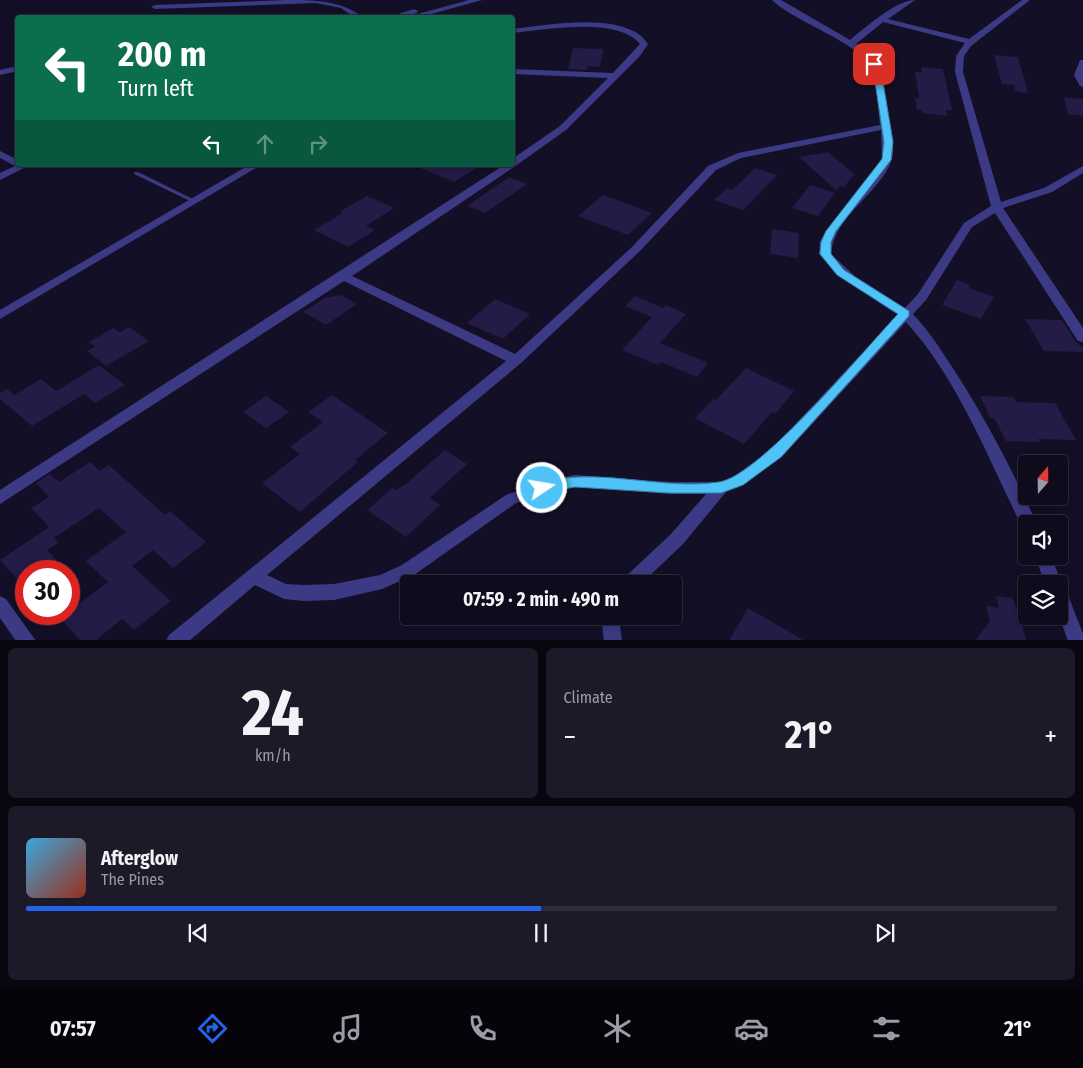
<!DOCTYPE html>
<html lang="en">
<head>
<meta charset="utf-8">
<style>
  body { margin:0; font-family:"Fira Sans Condensed",sans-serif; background:#1c1929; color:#f1f3f6; height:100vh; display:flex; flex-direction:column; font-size:19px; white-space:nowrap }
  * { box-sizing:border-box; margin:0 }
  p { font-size:16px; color:#9b9ba3 }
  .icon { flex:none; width:28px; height:28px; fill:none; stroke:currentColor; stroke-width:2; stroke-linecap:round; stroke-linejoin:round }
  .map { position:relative; height:640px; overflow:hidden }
  .details { display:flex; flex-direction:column; gap:8px; padding:8px; background:#08060f; flex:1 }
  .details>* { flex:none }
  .guide { position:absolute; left:15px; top:15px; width:500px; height:152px; border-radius:5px; box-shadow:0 2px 12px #0003,0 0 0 1px #2e2b3b; background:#0b6e4f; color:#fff; overflow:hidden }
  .needle { width:32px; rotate:20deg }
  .controls { position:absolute; left:1018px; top:455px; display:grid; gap:10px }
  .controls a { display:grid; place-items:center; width:50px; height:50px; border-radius:5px; background:#0e0b1c; box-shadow:0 2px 12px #0003,0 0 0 1px #2e2b3b; font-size:25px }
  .speed { position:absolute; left:15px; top:560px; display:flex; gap:10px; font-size:25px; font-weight:700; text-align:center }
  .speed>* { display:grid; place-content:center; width:65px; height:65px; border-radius:50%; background:#0e0b1c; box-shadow:0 2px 12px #0003,0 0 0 1px #2e2b3b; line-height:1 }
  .speed .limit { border:8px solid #d22; background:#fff; color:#111 }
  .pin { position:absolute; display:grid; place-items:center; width:42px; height:42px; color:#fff; margin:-21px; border-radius:10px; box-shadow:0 2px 8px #0006 }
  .me { position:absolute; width:55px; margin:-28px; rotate:78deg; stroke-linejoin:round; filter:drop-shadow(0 0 4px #0008) }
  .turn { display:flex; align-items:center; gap:18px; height:105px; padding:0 20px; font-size:22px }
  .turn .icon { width:65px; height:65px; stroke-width:2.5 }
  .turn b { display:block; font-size:35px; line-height:42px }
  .lanes { display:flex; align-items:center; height:48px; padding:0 20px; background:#0003; justify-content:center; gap:25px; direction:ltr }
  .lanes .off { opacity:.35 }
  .big { font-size:38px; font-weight:700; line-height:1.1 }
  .details .card { flex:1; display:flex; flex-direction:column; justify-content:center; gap:8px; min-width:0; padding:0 18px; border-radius:8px; background:#1c1929 }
  .details .dial { align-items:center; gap:0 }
  .dial b { font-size:65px; line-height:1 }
  .song { display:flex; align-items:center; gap:15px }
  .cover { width:60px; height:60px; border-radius:8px; background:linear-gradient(135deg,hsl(200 70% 55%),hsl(10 70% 35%)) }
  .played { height:5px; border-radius:2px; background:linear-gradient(90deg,#2563eb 50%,#2e2b3b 50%) }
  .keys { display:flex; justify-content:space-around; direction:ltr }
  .heat { display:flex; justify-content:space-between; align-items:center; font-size:28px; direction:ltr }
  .details .tiles { flex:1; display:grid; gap:8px; grid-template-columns:1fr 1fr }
  .card:last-child { grid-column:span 2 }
  .trip { position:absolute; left:400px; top:575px; width:282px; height:50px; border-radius:5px; background:#0e0b1c; box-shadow:0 2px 12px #0003,0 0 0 1px #2e2b3b; font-weight:700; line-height:50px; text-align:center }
  .tabs { display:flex; height:80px; justify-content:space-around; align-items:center; background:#06040b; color:#9b9ba3 }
  .tabs .icon { width:35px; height:35px }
  .tabs .selected { color:#2563eb }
  .tabs b { font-size:22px; color:#f1f3f6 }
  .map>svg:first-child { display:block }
  .building { fill:#241b47 }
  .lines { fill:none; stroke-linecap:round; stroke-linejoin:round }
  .lane { fill:#3d3a85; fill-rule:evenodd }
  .street { fill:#3d3a85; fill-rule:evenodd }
  .route { fill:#4fc3f7; stroke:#337fa1 }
</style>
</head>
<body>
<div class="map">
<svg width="1083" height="641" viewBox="0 0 1083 641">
  <rect width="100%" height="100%" fill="#130f26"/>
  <!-- building -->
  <path class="building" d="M573,48l30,1 -3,18 -12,-1 -1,4 -19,-1z
    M994,55l24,2 10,36 -13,-2 -1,-6 -12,-1z
    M921,67l22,2 9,41h-6l2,6 -26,-3 -1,-3h-4l-2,-12h4l-4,-26h7z
    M1064,97l19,2v17l-15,-2z
    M828,152l26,22 -10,13 -4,-1 -3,5 -38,-34z
    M413,165h68l-27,17z
    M755,168l22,7 -34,35 -29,-10 13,-12 5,2z
    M509,177l18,7 -42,29 -18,-7z
    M810,185l25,8 -17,23 -26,-8z
    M603,195l49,18 -24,22 -50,-19z
    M367,196l27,12 -28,18 9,4 -27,17 -34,-17 29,-17 -4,-1z
    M772,229l27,4 -1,25 -28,-4z
    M957,280l13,5 -1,3 25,9 -13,22 -39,-14z
    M341,295l16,9 -31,21 -23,-13 22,-14z
    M635,296l28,12 3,-3 20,9 -26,29 48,20 -11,14 -36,-15 -3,3 -36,-15 30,-33 -27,-11z
    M495,299l35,15 -27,25 -36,-16z
    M1025,319l37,1 14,22 7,6v4l-39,-1z
    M129,327l20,14 -43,25 -19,-15 8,-4 -6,-5 24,-14 7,4z
    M99,365l26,20 -30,18 -11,-9 -52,32 -32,-27v-6l7,-4 7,6 27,-16 15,12z
    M746,368l48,23 -19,23 -3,-2 -28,32 -49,-26 18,-19 3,1z
    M332,395l56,38 -33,27 3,2 -58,50 -38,-29 38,-29 -10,-7 33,-25 -15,-10z
    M266,396l23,16 -23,16 -23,-16z
    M980,396l33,1 3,5 39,1 21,37 -38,-1 2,3 -34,-1 -12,-23h-4z
    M445,450l22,14 -37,34 10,7 -34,32 -39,-27 25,-22 4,2 11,-7z
    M90,462l10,9 9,-6 56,50 5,-4 36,31 -33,26 -20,-18 -21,16 39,35 -37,29 -12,-11 -27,22h-14l-21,-23 48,-36 -22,-21 40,-29 -27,-24 -45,30 4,5 -11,7 20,21h-41v18l-26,-29 49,-33 -18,-19 18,-11 -13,-14 14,-9 9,8z
    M996,596l17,2 14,43h-52l15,-20 -4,-15 13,2z
    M748,608l57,33h-76z"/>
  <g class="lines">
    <!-- lane -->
    <path class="lane" d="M134,172h4l59,29 -1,1h-4l-58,-28z"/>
    <!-- street -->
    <path class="street" d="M286,0c28,0 55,0 78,18h-9l-14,-10 -25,-5 -161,6 -4,-2 4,-2z
      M469,0h13l-65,18h-14z
      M772,0h9l69,40c15,-12 46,-40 65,-40l-27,19 81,20 53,-39h8l-59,46 -7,10 -1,16 38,130 43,-14 39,-22v7l-31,19 -49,16 80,120v14l-5,-1 -83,-128 -23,14 -46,73 -13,14c17,18 30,39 43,59 31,48 57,99 81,151h-11v6l-3,-1c-34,-69 -65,-150 -117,-207l-124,135 -39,28 -17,7 -43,52 -42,40h-20l2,-5 48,-45 35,-40h-36l-95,-7 -22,4 -37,12 -102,72 -32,14 -48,11 -30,1 -20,-2 -29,-14 -66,56h-23l3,-6 337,-274 -162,-80 -344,223v-14l504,-325h8v-6l48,-33 48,-48 -96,-4v-5l101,4 27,-29c-24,-28 -94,-14 -128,-11v-4c35,-4 94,-15 125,4 4,2 8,7 11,11l-8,12 -74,74 -52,37 -162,109 163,78 117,-107 76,-81 30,-13 142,-28c-2,-17 -2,-38 -7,-54 -9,-27 -79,-49 -101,-71zM883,22l82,21 -9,13 -1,16 36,134 -27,17 -46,71 -13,14 -49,-31 -25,-23c3,-39 50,-61 61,-95 4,-14 -3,-43 -6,-57 -4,-28 -5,-41 -30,-58zM881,130l1,28 -15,23 -41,50 -6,11 -1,12 19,21 60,40 -126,134 -39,28 -13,5h-50l-95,-7 -22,4 -47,16 -104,70 -22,10 -46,9 -30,1 -18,-1 -19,-9 254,-212 119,-112 76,-81 25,-12z
      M414,9l4,2 -1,2 -19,5h-13z
      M1080,60h3v27l-3,-1 -6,-11z
      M18,66v5l-18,4v-5z
      M0,151l18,9v5h12l-30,15v-7l15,-7 -15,-8z
      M249,165h12l-261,154v-9z
      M1035,556h16l11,28 -1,4 4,2 3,5 15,39v7h-15l-9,-25v-32h-14z
      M0,596l6,3 30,42h-20l-16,-23z
      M601,616h18l3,25h-18z"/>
  </g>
  <!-- route -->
  <path class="route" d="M872,62h5l4,8 12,72 -2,18 -55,71 -5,11v12l13,16 65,41v5l-128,141 -38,28 -22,8h-51l-95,-6 -33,6 -5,-1 -2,-4 2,-4c59,-19 122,7 182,-2 40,-5 147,-134 179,-168l-61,-39 -17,-21 1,-12 5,-11 56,-72 2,-17z"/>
</svg>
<div class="controls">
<a><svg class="needle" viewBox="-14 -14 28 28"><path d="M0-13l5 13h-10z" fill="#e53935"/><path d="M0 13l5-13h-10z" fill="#9b9ba3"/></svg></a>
<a><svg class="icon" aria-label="sound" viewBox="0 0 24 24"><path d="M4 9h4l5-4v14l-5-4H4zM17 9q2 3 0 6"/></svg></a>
<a><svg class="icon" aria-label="layers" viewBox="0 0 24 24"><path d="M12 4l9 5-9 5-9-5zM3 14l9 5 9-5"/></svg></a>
</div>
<div class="speed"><div class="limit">30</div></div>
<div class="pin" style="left:874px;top:64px;background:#d93025"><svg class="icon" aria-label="arrive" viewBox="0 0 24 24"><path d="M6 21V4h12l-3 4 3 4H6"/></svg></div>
<svg class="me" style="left:542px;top:488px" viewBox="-20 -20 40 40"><circle r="17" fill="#4fc3f7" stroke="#fff" stroke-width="3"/><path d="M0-11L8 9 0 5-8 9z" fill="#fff"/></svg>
<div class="trip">07:59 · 2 min · 490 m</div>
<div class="guide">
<div class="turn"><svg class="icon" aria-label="left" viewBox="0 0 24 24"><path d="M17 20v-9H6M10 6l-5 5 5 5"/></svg><div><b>200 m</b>Turn left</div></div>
<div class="lanes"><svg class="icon" aria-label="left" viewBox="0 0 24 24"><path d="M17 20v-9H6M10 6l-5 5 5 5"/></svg><svg class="icon off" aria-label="ahead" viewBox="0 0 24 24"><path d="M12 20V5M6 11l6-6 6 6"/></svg><svg class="icon off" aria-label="right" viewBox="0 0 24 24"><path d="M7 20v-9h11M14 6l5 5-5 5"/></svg></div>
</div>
</div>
<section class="details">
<div class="tiles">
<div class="card dial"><b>24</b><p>km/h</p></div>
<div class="card"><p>Climate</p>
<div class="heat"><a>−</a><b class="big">21°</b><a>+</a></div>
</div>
<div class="card">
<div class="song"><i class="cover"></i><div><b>Afterglow</b><p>The Pines</p></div></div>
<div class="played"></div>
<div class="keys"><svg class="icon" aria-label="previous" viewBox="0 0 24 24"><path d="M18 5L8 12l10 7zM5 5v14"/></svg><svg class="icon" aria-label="pause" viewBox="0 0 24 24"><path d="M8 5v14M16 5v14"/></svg><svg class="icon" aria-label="next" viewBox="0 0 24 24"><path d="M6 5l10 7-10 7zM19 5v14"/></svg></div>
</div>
</div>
</section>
<nav class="tabs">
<b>07:57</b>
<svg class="icon selected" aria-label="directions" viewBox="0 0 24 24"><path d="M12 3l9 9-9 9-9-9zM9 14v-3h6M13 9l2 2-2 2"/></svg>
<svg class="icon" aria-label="music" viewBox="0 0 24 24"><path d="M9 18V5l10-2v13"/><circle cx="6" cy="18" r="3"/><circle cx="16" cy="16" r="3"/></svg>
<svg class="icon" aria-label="phone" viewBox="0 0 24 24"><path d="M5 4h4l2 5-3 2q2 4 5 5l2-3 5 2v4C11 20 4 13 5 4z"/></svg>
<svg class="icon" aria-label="climate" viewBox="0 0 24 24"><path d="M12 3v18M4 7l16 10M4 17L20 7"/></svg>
<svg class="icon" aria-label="car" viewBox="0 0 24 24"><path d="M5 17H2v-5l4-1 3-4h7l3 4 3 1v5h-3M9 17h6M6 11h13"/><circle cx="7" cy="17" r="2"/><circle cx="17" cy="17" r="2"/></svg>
<svg class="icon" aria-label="filters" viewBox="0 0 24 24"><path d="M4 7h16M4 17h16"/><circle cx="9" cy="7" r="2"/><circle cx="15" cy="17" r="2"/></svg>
<b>21°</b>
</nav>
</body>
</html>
